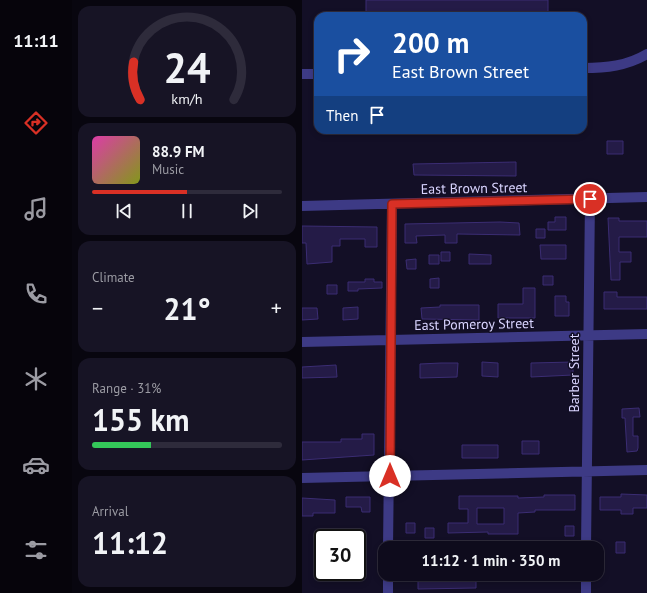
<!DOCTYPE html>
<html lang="en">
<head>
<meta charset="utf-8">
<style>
  body { margin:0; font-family:"PT Sans",sans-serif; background:#171425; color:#f1f3f6; height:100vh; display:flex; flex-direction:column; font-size:15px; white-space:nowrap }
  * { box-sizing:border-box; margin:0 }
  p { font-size:13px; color:#9b9ba3 }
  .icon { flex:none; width:22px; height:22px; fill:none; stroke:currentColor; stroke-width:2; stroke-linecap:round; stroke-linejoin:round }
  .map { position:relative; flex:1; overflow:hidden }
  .sheet { display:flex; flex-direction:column; gap:6px; padding:6px; background:#08060f; width:230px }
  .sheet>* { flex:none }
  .hud { position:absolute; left:12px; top:12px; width:273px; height:122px; border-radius:12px; box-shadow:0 2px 6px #0003,0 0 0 1px #2e2b3b; background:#1a4fa0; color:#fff; overflow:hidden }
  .speed { position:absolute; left:12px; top:529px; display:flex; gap:8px; font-size:20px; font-weight:700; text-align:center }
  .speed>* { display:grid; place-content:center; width:52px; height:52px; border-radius:50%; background:#0e0b1c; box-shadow:0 2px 6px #0003,0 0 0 1px #2e2b3b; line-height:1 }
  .speed .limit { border:2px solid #111; border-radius:6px; background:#fff; color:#111 }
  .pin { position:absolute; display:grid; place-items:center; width:34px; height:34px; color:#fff; margin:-17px; border:2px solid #fff; border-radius:50%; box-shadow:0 1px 4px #0007 }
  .me { position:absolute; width:44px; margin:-22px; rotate:0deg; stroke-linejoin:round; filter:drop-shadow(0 0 3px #0008) }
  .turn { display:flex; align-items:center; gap:14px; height:84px; padding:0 12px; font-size:18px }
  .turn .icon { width:52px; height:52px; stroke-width:2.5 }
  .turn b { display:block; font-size:28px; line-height:34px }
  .then { display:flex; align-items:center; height:38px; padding:0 12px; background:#0003; gap:8px; font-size:15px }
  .big { font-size:30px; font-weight:600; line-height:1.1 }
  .sheet .card { flex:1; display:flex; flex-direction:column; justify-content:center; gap:6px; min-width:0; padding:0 14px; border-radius:12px; background:#171425 }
  .sheet .dial { align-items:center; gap:0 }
  .dial svg { height:104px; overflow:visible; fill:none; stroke:#2e2b3b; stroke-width:7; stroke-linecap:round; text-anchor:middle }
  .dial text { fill:#f1f3f6; stroke:none }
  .song { display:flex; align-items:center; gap:12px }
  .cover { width:48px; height:48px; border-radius:6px; background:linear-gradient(135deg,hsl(320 70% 55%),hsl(70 70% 35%)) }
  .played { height:4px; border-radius:2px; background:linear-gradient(90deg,#d93025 50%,#2e2b3b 50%) }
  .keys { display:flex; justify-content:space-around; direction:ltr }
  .heat { display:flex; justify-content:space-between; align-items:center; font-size:22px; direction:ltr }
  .charge { height:6px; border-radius:3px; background:linear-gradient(90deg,#34c759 31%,#2e2b3b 0) }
  .trip { position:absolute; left:76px; top:541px; width:226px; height:40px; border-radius:12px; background:#0e0b1c; box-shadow:0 2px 6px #0003,0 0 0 1px #2e2b3b; font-weight:600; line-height:40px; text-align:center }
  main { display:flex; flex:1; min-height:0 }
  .dock { display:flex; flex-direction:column; width:72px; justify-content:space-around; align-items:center; background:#06040b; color:#9b9ba3 }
  .dock .icon { width:28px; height:28px }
  .dock .active { color:#d93025 }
  .dock b { font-size:18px; color:#f1f3f6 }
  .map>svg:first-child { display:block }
  .building { fill:#241b47; stroke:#3b2d73; fill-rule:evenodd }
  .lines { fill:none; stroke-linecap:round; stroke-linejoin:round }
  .minor { stroke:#3d3a85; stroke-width:10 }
  .route-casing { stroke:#8d1f18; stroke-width:10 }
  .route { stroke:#d93025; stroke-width:7 }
  .labels { text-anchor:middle; stroke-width:3; stroke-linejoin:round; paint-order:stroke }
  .street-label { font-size:14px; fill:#d9d4ff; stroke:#130f26 }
</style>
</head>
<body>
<main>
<nav class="dock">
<b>11:11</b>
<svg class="icon active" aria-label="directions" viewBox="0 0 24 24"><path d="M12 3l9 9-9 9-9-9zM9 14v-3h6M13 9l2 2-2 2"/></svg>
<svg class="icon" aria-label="music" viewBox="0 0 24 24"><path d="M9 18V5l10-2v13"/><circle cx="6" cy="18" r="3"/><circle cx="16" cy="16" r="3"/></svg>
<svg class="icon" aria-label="phone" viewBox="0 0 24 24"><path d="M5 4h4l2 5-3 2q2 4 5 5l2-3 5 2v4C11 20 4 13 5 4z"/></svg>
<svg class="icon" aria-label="climate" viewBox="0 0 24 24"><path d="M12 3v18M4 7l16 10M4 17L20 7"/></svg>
<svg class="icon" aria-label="car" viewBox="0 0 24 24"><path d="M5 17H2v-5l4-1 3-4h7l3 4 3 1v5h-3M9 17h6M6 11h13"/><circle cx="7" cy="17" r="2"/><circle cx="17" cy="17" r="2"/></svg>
<svg class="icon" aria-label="filters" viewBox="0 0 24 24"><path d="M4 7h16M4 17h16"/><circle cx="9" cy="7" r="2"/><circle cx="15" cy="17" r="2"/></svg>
</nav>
<section class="sheet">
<div class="card dial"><svg viewBox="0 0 100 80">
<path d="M14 69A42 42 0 1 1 86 69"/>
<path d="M14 69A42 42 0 0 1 9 40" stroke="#d93025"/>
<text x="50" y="56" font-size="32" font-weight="700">24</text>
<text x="50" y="72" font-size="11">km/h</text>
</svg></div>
<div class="card">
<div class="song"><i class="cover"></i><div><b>88.9 FM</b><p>Music</p></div></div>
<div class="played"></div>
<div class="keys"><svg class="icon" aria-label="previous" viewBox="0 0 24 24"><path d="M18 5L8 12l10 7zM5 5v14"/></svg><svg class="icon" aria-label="pause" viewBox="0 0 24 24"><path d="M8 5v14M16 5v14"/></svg><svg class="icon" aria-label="next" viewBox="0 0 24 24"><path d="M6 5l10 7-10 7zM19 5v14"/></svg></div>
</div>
<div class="card"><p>Climate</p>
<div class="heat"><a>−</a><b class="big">21°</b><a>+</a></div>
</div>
<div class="card"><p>Range · 31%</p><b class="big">155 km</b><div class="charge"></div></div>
<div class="card"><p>Arrival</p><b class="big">11:12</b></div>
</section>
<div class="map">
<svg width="345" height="593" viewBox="0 0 345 593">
  <rect width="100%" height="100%" fill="#130f26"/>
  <!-- building -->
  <path class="building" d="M64,0h182v16l-182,-1z
    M305,141h16v13h-16z
    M214,162v14l-102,-1 -1,-11z
    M253,217h11v13h-18v-8h7z
    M306,218h11v3h28v16h-28v15h12v10h-11v18h-9z
    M198,222l19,1 1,12 -63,-1v9h-12v-8l-29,1 1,7h-12v-19z
    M0,226l75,1v20h-12v-8h-25v7h-8v16l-25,2 -1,-21h-4z
    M234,229h9v9h-9z
    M238,245h26v14h-25z
    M139,252h9v9h-9z
    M167,254l22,1v9h-22z
    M127,255h10v9h-10z
    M114,259v10h-9l-1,-9z
    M241,276h10v9h-10z
    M137,278v10h-9v-9z
    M63,279h9v3h8v6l-24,1v2h-10v-9h17z
    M25,285h10v9h-10z
    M221,288h12v30h-37v-14h25z
    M302,292h13v5h30v12h-43z
    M253,296h11v6h3v14h-14z
    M138,305h39v15l-57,-1 -1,-11 19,-1z
    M56,307v12l-15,1v-12z
    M0,308h15l1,11 -16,1z
    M180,362l16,1v14l-16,-1z
    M271,362v13l-42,2v-14z
    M139,363h17l-1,14 -37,1v-14z
    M34,365l1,12 -35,1v-11z
    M337,408l1,9h-7v19h5v12l-1,3 -10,1 -2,-34h-3v-9z
    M60,434h12v21l-72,5v-18h39v-3h21z
    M220,441h17v13h-17z
    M160,445h36v13h-36z
    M319,494l26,1v13h-14v6h-12v-4h-21v-13h21z
    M242,495h31v15h-40v2l-17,1v21h-30v-2l-40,1v-10h20v-14h-9v-13h59v2l26,-1zM175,508h27v16h-27z
    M44,497h24v15h-8l-1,-5h-15z
    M0,498l33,2v13h-22v3h-11z
    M104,523h9v10h-9z
    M263,526h9v10h-9z
    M123,528h9v10h-9z
    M314,542h9v11h-9z
    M157,575h17v13l-58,1v-13z"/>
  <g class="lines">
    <!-- minor -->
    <path class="minor" d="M281,68c23,0 44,-2 64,-14
      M0,74h16
      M0,206l345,-9
      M0,342l345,-8
      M0,478l345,-8
      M86,548l4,-344
      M284,548l4,-349
      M86,593v-19
      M284,593v-19"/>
  </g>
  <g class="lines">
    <!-- route casing -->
    <g class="route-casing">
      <path id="route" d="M88,476l2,-272 198,-5"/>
    </g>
    <!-- route -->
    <use href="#route" class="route"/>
  </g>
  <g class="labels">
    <!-- street labels -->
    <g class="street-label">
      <text transform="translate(172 188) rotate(-1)" y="5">East Brown Street</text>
      <text transform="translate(172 324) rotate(-1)" y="5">East Pomeroy Street</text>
      <text transform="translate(272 373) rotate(-90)" y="5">Barber Street</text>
    </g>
  </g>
</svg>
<div class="speed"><div class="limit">30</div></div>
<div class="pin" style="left:288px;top:199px;background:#d93025"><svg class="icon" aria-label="arrive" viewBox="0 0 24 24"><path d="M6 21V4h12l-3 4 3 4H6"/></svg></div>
<svg class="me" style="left:88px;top:476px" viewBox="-20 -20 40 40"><circle r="19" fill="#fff"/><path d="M0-13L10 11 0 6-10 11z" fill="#d93025"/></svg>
<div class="trip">11:12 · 1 min · 350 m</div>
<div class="hud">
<div class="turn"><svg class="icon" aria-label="right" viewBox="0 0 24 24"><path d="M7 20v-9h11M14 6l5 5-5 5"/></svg><div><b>200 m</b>East Brown Street</div></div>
<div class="then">Then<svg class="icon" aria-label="arrive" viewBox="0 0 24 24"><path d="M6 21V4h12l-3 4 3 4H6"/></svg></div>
</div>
</div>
</main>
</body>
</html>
